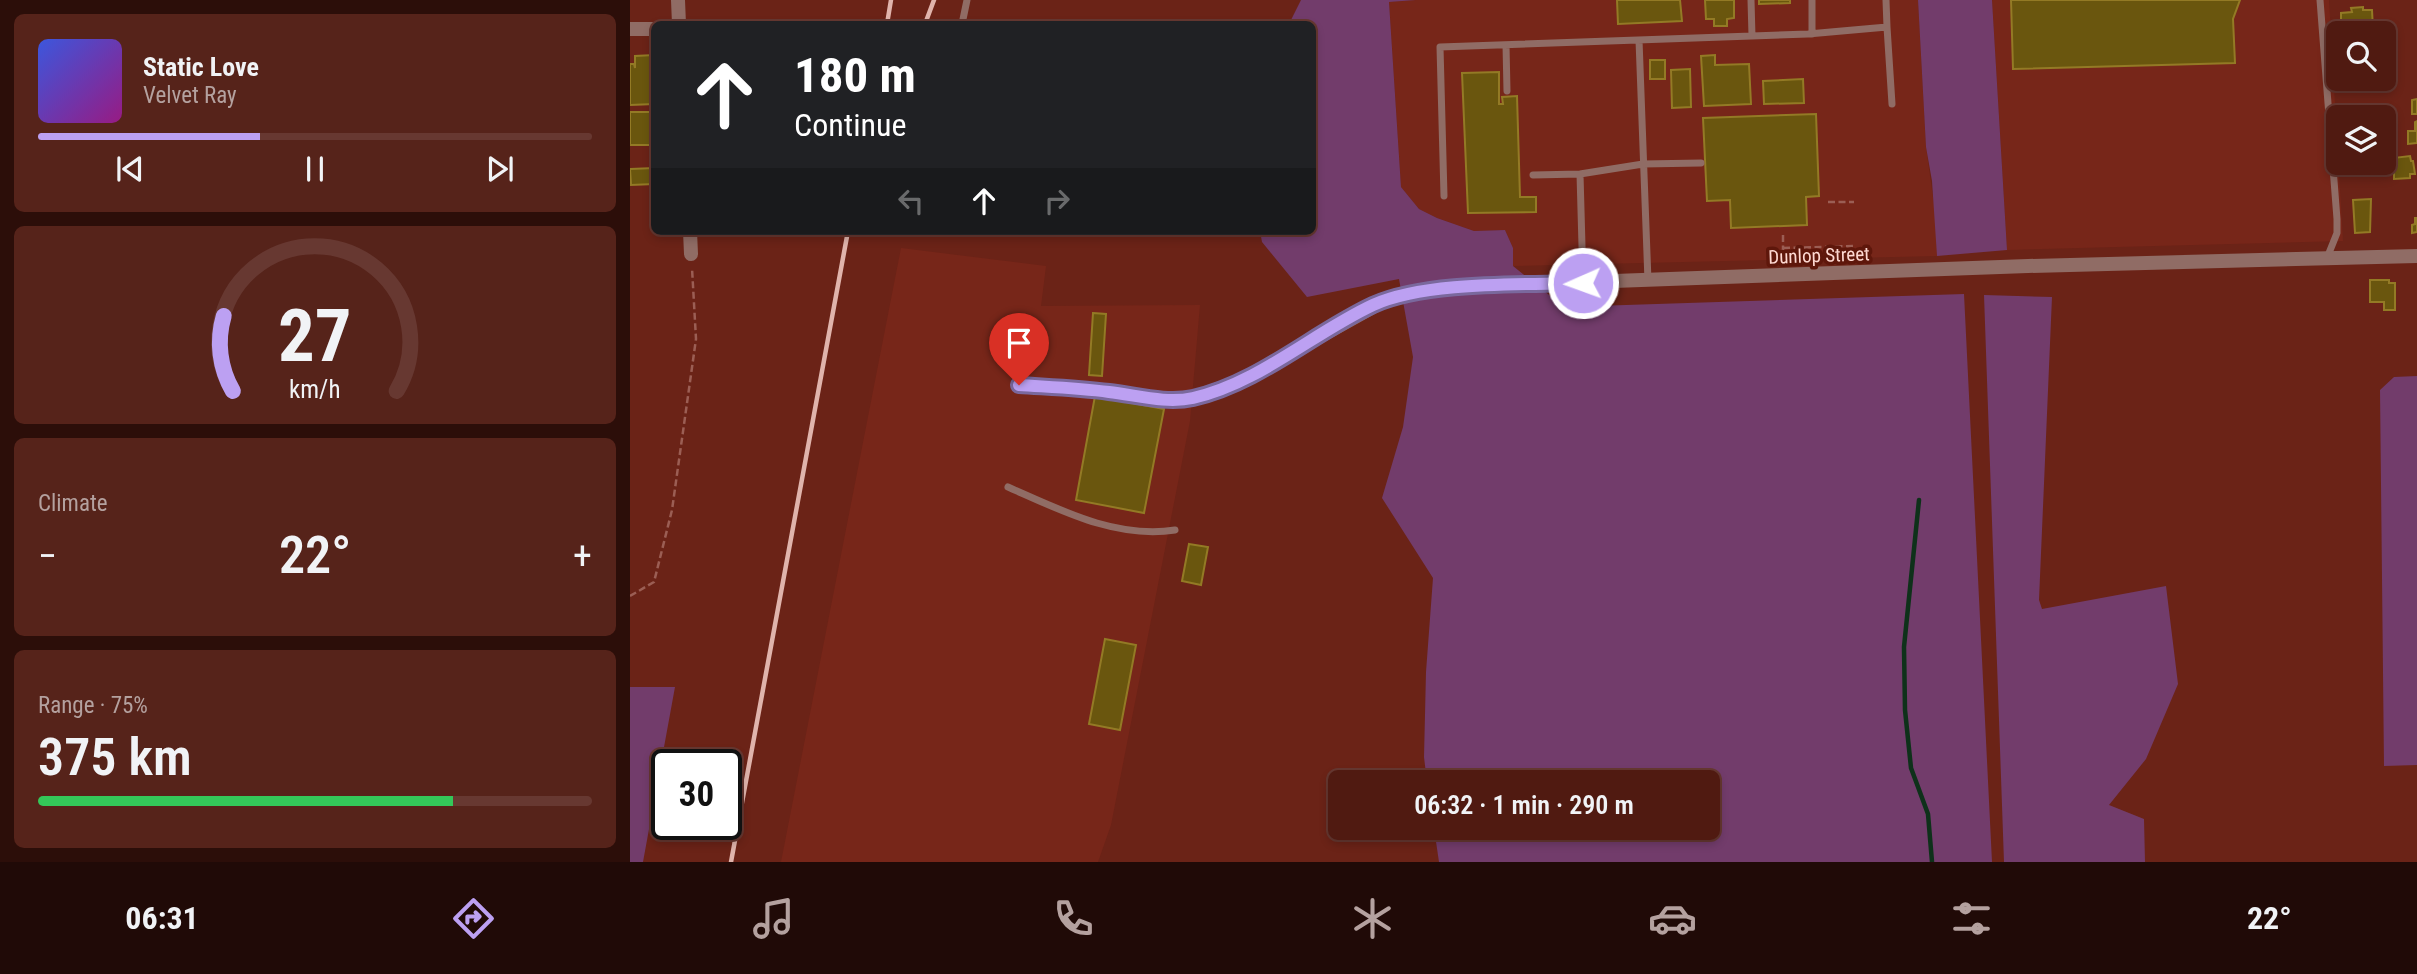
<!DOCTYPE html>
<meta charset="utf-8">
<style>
:root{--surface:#501a11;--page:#56231a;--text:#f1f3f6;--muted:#b4a19f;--line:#673831;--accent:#bca0f2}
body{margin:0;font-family:"Roboto Condensed",sans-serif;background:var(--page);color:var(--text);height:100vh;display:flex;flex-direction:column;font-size:26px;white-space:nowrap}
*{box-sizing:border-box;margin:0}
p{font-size:23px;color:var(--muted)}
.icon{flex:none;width:38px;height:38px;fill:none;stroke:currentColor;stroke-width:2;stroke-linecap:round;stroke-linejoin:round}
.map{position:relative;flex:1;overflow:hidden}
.drawer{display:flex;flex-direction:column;gap:14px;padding:14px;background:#2c0e09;width:630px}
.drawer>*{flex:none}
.top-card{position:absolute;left:21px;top:21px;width:665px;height:214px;border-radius:10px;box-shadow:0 4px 10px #0003,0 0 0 2px var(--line);background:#202124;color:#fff;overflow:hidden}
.controls{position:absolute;left:1696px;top:21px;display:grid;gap:14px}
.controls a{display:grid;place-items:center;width:70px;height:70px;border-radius:10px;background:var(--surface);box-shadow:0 4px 10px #0003,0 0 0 2px var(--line);font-size:35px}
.speed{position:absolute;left:21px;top:749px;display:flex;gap:14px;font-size:35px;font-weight:700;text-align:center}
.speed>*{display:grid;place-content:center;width:91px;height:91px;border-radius:50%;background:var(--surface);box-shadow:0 4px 10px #0003,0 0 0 2px var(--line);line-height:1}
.speed .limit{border:4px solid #111;border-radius:10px;background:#fff;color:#111}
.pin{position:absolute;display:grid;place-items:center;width:60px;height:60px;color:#fff;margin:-72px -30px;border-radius:50% 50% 50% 0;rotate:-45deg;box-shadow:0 0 7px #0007}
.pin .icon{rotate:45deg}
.me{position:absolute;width:77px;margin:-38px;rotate:268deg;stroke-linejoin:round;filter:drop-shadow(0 0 5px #0008)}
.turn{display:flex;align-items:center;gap:24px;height:147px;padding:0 28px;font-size:32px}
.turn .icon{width:91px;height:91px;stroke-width:2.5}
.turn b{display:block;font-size:49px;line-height:60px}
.lanes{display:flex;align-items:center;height:66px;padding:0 28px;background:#0003;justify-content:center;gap:35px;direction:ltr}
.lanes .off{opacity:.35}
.big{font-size:52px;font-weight:600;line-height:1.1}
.drawer .widget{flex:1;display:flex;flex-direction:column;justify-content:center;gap:10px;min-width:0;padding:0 24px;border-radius:10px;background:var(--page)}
.drawer .dial{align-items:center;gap:0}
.dial svg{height:182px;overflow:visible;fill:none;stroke:var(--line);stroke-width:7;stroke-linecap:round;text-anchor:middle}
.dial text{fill:var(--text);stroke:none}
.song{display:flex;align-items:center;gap:21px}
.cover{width:84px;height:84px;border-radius:10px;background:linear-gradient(135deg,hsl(230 70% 55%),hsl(310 70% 35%))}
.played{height:7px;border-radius:4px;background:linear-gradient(90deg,var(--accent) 40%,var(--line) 40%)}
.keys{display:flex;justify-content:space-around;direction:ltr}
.heat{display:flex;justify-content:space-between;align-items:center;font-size:38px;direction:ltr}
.charge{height:10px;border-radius:5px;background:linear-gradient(90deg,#34c759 75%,var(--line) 0)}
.trip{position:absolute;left:698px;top:770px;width:392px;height:70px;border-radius:10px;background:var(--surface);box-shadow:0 4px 10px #0003,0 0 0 2px var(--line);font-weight:600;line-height:70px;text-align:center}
.dock{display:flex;height:112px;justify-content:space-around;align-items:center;background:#200a07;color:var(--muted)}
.dock .icon{width:49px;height:49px}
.dock .active{color:var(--accent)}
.dock b{font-size:32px;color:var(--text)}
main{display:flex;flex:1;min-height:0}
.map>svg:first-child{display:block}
.built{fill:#772619}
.green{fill:#723c6b}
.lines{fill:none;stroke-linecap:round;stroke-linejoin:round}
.stream{stroke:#0e311a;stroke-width:4.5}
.building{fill:#6a560e;stroke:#937a25;stroke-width:2}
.path{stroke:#9b5e54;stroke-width:2.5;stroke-dasharray:7 3.5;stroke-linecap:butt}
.service{stroke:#906c65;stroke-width:7}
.minor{stroke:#906c65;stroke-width:14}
.rail{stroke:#e0b4ac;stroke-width:4.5}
.route-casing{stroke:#7a689d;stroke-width:18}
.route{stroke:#bca0f2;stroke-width:12}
.labels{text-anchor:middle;stroke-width:7;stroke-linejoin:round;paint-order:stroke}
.street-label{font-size:19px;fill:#ffdad3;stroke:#5e170b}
</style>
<main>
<section class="drawer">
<div class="widget">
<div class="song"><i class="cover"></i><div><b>Static Love</b><p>Velvet Ray</p></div></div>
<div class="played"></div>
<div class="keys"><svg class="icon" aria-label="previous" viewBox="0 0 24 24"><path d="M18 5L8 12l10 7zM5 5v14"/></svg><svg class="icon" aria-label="pause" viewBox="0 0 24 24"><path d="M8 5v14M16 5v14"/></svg><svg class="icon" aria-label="next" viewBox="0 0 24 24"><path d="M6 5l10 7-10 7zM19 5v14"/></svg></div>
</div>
<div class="widget dial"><svg viewBox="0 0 100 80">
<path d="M14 69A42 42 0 1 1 86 69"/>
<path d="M14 69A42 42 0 0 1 10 36" stroke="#bca0f2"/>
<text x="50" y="56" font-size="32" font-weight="700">27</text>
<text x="50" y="72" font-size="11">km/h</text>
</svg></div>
<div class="widget"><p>Climate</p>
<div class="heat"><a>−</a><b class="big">22°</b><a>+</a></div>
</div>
<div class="widget"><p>Range · 75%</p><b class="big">375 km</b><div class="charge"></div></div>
</section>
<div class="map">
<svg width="1787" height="862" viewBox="0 0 1787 862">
<rect width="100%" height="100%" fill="#6b2317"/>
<path class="built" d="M 786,0 L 1288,0 L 1296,147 L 1306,219 L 1307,256 L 883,266 L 883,248 L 875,230 L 844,231 L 807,218 L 789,209 L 771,187 L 759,2 Z
M 1362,0 L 1699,0 L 1713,241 L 1377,250 Z
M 271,248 L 416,266 L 411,306 L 570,305 L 560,421 L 481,825 L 468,862 L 151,862 Z"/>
<path class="green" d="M 671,0 L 786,0 L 759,2 L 771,187 L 789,209 L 807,218 L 844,231 L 875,230 L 883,248 L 883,266 L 934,307 L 1334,294 L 1362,862 L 809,862 L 804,828 L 1078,828 L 1078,782 L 797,782 L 794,757 L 796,672 L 803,578 L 752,498 L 773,427 L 783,357 L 769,279 L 677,297 L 632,242 L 630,231 L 682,231 L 682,24 L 659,24 Z
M 1288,0 L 1362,0 L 1377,250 L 1307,256 L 1302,181 L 1296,147 Z
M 1354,295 L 1422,297 L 1409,600 L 1412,609 L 1536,586 L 1548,684 L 1516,759 L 1479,805 L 1514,819 L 1515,862 L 1374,862 Z
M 1787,376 L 1787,765 L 1754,766 L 1750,390 L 1764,377 Z
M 0,687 L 45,687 L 13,862 L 0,862 Z"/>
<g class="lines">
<path class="stream" d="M 1289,500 L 1274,647 L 1275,710 L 1281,768 L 1298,814 L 1302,862"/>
</g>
<path class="building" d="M 987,0 L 1050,0 L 1052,21 L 988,24 Z
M 1075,0 L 1104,0 L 1104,18 L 1097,19 L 1097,26 L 1084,26 L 1084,19 L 1076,19 Z
M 1129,0 L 1160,0 L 1160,3 L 1129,4 Z
M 1381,0 L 1610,0 L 1603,19 L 1605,63 L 1383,69 Z
M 1733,7 L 1733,10 L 1742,10 L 1743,29 L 1711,30 L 1711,13 L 1722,12 L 1721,8 Z
M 24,55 L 24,104 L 0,105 L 0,64 L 4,64 L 5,68 L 5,56 Z
M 1085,55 L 1085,65 L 1119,64 L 1121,104 L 1074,106 L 1071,56 Z
M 1020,60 L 1035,60 L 1035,79 L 1020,79 Z
M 1060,69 L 1061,107 L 1042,108 L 1041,70 Z
M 869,72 L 869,104 L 873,104 L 872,97 L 887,96 L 890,197 L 906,197 L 906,212 L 838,213 L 832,73 Z
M 1173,79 L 1174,103 L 1134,104 L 1133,81 Z
M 1787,99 L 1787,114 L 1782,114 L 1782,100 Z
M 0,112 L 21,112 L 21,145 L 0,145 Z
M 1186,114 L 1189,196 L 1176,197 L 1177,225 L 1101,228 L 1100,200 L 1077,201 L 1073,118 Z
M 1787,121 L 1787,143 L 1778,144 L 1778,131 L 1785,131 L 1785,122 Z
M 1780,156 L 1781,161 L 1783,161 L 1785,174 L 1780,174 L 1780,178 L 1764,179 L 1764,168 L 1759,169 L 1759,163 L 1764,162 L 1763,158 Z
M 24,168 L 24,184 L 1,185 L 0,169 Z
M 1741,199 L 1740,232 L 1725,233 L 1723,200 Z
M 1785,218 L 1787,218 L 1787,232 L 1782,233 L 1782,225 L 1785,224 Z
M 1740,280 L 1759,280 L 1759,283 L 1765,283 L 1765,310 L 1754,310 L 1754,302 L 1740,302 Z
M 463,313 L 476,314 L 472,376 L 459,375 Z
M 465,396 L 534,409 L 514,513 L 446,500 Z
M 559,544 L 578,547 L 571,585 L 552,581 Z
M 475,639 L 506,645 L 490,730 L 459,724 Z"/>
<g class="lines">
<path class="path" d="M 1198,202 L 1224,202
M 1153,235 L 1153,262
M 1153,248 L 1225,246
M 0,596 L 24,582 L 42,510 L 66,339 L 62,268"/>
<path class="service" d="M 1121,0 L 1122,36
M 1182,0 L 1182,34
M 1256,0 L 1257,27
M 1690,0 L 1707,219 L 1707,233 L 1697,258
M 332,24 L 337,0
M 1009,40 L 1018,281
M 876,45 L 877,91
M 950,174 L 953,282
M 903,175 L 950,174 L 1013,164 L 1071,163
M 814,196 L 810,47 L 1178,34 L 1257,27 L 1262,104
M 389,385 L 551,399 L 563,398 L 614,379
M 378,487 C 430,510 486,539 545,530"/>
<path class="minor" d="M 48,0 L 49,24
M 0,29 L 24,29
M 60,231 L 61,254
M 614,379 L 754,301 L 801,290 L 871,285 L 1398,266 L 1787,256"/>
<path class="rail" d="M 257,24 L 261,0
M 295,24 L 304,0
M 101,862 L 218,231"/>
</g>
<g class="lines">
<defs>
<path id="route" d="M 389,385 C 419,387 449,388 479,392 C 506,395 536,404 563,398 C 629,383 683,333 743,305 C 796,281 893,285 953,283"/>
</defs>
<use href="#route" class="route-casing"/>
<use href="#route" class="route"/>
</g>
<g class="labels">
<g class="street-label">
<text transform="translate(1189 255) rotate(-2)" y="7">Dunlop Street</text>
</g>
</g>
</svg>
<div class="controls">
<a><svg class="icon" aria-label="search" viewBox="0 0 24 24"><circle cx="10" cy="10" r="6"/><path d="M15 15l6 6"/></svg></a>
<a><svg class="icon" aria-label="layers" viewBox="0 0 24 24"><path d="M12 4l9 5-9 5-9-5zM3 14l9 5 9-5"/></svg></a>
</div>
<div class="speed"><div class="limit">30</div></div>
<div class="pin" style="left:389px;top:385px;background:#d93025"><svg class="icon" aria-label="arrive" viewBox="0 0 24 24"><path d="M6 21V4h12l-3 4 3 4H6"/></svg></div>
<svg class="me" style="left:953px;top:283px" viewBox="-20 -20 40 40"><circle r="17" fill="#bca0f2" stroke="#fff" stroke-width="3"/><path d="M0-11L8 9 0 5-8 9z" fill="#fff"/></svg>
<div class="trip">06:32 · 1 min · 290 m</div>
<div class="top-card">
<div class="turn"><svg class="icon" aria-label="ahead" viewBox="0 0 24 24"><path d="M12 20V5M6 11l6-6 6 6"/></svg><div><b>180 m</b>Continue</div></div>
<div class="lanes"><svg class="icon off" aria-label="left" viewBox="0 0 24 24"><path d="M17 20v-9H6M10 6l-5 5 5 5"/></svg><svg class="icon" aria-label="ahead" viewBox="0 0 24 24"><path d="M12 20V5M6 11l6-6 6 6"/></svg><svg class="icon off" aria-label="right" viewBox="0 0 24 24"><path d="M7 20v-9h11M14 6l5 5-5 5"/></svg></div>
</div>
</div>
</main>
<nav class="dock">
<b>06:31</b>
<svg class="icon active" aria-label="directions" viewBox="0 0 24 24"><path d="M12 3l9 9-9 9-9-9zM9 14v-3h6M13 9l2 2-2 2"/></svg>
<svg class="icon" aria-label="music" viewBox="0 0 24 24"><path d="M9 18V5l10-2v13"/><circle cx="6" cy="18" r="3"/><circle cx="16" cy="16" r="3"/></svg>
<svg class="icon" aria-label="phone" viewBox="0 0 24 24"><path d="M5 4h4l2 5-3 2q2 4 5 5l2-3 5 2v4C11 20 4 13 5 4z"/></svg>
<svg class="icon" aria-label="climate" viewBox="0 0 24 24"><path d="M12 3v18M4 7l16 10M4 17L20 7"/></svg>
<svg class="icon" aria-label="car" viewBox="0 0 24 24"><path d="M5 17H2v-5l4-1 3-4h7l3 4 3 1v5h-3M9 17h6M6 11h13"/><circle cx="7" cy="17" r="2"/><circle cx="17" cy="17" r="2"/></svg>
<svg class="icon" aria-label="filters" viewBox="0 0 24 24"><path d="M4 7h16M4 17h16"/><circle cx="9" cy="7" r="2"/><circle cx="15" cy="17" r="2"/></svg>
<b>22°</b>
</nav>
